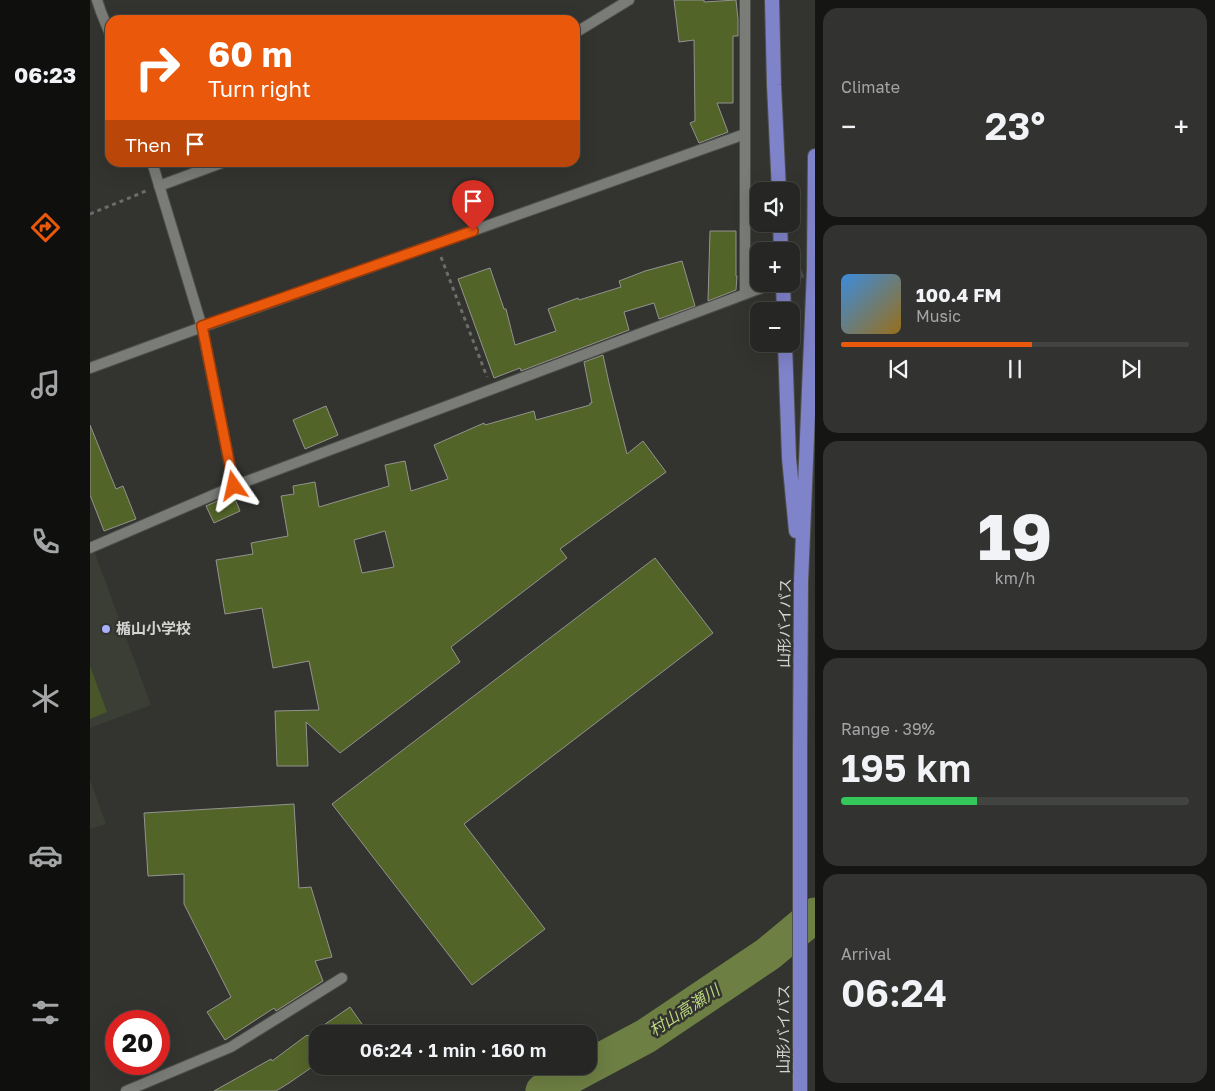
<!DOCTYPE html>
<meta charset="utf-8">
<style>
:root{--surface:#262724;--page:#323331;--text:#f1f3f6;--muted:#a4a5a6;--line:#424441;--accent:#ea580c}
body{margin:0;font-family:"Golos Text","Noto Sans JP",sans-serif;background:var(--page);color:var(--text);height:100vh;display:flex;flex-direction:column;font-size:19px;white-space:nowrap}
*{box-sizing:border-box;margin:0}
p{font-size:16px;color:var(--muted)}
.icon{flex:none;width:28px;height:28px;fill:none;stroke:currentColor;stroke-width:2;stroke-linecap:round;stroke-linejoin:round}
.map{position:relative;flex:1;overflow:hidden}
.panel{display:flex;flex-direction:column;gap:8px;padding:8px;background:#151514;width:400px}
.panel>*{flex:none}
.banner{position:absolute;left:15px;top:15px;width:475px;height:152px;border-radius:15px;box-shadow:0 5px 20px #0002,0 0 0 1px var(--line);background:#ea580c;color:#fff;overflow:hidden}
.buttons{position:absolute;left:660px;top:182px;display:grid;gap:10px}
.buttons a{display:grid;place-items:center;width:50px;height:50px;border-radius:10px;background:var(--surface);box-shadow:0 5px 20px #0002,0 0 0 1px var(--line);font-size:25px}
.speed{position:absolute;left:15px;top:1010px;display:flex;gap:10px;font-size:25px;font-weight:700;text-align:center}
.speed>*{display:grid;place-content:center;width:65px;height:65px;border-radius:50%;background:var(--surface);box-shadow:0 5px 20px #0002,0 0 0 1px var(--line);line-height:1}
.speed .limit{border:8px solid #d22;background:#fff;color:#111}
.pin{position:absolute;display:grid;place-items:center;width:42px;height:42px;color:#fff;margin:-51px -21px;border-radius:50% 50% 50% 0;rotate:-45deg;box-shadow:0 0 5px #0007}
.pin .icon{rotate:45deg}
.me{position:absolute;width:55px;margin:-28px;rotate:349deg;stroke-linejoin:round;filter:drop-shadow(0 0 4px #0008)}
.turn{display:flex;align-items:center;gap:18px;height:105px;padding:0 20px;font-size:22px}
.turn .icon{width:65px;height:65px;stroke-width:2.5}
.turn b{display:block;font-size:35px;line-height:42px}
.then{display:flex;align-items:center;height:48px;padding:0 20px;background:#0003;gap:10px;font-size:19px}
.big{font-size:38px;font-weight:600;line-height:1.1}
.panel .card{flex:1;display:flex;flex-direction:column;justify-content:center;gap:8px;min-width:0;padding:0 18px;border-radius:15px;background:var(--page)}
.panel .dial{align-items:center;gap:0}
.dial b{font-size:65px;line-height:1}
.song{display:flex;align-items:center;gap:15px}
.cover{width:60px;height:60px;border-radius:8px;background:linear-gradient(135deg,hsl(210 70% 55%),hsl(40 70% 35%))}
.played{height:5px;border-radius:2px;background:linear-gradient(90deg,var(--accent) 55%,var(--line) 55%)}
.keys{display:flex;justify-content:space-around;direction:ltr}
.heat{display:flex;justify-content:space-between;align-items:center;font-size:28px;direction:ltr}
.charge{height:8px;border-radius:4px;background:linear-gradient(90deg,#34c759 39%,var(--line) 0)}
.trip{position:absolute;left:219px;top:1025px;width:288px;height:50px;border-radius:15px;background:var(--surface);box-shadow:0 5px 20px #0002,0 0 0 1px var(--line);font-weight:600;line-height:50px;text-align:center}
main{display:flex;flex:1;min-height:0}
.menu{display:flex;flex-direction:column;width:90px;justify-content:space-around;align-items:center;background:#0f100e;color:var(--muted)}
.menu .icon{width:35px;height:35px}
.menu .on{color:var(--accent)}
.menu b{font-size:22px;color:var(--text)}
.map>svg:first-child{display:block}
.built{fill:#3a3e34}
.green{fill:#49562a}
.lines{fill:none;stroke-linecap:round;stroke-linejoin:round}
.river{stroke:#6d7f43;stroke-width:35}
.building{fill:#536429;stroke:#92938f;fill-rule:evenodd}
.minor-tunnel{stroke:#4b4c48;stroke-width:12;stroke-dasharray:12 6;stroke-linecap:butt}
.service-casing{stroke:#4f504c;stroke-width:12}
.trunk-casing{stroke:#4f504c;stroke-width:16}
.path{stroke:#6c6d6a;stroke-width:3;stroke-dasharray:4 4;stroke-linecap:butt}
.service{stroke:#7a7c78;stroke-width:10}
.trunk{stroke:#7f83c9;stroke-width:14}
.route-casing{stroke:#983908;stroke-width:12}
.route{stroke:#ea580c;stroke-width:9}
.poi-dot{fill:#a9b0fc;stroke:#333430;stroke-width:2}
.labels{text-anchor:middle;stroke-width:5;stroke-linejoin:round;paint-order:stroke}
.street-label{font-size:15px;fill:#d3d4d2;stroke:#333430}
.poi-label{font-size:15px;font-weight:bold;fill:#d3d4d2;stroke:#333430;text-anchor:start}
.water-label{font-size:16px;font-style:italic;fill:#bbd67f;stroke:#333430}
</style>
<main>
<nav class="menu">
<b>06:23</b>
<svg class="icon on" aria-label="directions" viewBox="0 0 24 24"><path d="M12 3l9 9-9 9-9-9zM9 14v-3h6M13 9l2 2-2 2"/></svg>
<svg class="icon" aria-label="music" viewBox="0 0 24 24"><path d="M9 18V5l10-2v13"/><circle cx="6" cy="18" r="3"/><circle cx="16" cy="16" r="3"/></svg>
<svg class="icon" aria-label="phone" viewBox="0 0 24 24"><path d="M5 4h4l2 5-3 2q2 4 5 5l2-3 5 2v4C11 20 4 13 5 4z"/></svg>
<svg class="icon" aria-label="climate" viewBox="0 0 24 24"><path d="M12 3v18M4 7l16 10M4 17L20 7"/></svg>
<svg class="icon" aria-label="car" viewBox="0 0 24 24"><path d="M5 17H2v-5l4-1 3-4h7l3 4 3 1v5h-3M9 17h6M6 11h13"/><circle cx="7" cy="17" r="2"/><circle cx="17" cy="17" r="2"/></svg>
<svg class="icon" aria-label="filters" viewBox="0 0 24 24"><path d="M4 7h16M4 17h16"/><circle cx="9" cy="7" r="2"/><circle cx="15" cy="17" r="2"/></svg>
</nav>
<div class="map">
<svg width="725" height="1091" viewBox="0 0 725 1091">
<rect width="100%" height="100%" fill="#333430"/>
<path class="built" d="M 4,551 L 61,705 L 0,728 L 0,552 Z
M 0,780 L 16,824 L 0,829 Z"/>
<path class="green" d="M 0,666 L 17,712 L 0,719 Z"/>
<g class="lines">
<path class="river" d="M 453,1091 L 556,1036 L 678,954 L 725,915"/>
</g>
<path class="building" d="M 584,0 L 614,0 L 614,2 L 646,0 L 648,19 L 648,36 L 643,36 L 643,103 L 627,103 L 638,132 L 609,143 L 600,123 L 605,121 L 604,40 L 589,42 Z
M 620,231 L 646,231 L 646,276 L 647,276 L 646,290 L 618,301 Z
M 592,261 L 605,306 L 569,319 L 564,303 L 534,312 L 539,330 L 431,371 L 430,368 L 404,378 L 368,279 L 400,268 L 414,309 L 416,309 L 425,345 L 466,331 L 458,309 L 488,298 L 489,300 L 531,287 L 529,281 L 555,271 Z
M 513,355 L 519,383 L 537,454 L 553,441 L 576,472 L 470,549 L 477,558 L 361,647 L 370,662 L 250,753 L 216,722 L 218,766 L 187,766 L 185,711 L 229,710 L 219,661 L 183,668 L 172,608 L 135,614 L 126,560 L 163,554 L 161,543 L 198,536 L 191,496 L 204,494 L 203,486 L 225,482 L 229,507 L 299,486 L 295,465 L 315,461 L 321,491 L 358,479 L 344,445 L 394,423 L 395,425 L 444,411 L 446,420 L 500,405 L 500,403 L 502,403 L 494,362 ZM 295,531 L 304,567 L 272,573 L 264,540 Z
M 236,406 L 248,435 L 215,449 L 203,420 Z
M 0,425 L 26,489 L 33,486 L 46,519 L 14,531 L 0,495 Z
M 143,494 L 150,511 L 124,523 L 116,506 Z
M 565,558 L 623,633 L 374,824 L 455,929 L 382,985 L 242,804 Z
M 204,804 L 209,888 L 221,887 L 242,957 L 225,961 L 233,981 L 186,1011 L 184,1008 L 135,1040 L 117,1012 L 141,997 L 94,904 L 94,874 L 58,876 L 54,813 Z
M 260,1007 L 279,1034 L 228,1034 L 228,1063 L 199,1083 L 186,1091 L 124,1091 L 181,1059 L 182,1061 L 217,1035 L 218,1036 Z"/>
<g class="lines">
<path class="minor-tunnel" d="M 701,276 L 725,266"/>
<defs>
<path id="service" d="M 7,0 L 11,12 L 20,34
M 485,33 L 539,0
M 62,162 L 112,327 L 144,486
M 69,186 L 134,162
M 655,294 L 655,0
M 0,368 L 112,327 L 655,134
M 0,548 L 144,486 L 674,287
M 36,1091 L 141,1047 L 252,978"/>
<path id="trunk" d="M 682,0 L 684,85 L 689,191
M 690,224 L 691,251
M 693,284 L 694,311
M 695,344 L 699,458 L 706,531
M 710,1091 L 710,750 L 711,582 L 724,269 L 725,156"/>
</defs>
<use href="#service" class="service-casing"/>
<use href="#trunk" class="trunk-casing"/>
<path class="path" d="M 0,214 L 56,191
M 351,257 L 397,377"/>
<use href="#service" class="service"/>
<use href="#trunk" class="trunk"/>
</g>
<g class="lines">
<defs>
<path id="route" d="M 144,486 L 112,326 L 383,231"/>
</defs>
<use href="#route" class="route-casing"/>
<use href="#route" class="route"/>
</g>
<circle class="poi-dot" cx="16" cy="629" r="5"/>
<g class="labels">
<g class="street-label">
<text transform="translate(695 623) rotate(-89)" y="5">山形バイパス</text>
<text transform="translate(694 1029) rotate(-90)" y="5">山形バイパス</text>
</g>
<g class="poi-label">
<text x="26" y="634">楯山小学校</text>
</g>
<g class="water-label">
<text transform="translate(594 1010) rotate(-33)" y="6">村山高瀬川</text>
</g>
</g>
</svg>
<div class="buttons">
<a><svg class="icon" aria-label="sound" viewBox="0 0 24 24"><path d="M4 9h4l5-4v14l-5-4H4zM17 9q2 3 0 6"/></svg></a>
<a>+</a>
<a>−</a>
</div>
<div class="speed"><div class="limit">20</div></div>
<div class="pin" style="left:383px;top:231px;background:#d93025"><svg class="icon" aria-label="arrive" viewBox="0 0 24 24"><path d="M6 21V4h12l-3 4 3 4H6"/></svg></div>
<svg class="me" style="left:144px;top:486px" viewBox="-20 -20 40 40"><path d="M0-17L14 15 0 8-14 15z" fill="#ea580c" stroke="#fff" stroke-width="4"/></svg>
<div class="trip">06:24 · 1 min · 160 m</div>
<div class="banner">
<div class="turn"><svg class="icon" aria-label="right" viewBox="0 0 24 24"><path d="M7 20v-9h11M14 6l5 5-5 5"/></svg><div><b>60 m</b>Turn right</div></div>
<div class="then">Then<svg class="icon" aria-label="arrive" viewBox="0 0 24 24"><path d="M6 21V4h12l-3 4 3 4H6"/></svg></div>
</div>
</div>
<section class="panel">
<div class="card"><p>Climate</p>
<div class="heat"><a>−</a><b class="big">23°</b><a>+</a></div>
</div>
<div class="card">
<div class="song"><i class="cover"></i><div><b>100.4 FM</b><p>Music</p></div></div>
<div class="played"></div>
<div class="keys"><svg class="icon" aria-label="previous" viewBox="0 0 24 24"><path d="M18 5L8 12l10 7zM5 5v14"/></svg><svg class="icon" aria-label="pause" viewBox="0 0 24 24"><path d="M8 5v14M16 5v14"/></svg><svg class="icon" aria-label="next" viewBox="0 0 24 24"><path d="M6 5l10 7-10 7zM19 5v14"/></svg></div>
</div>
<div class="card dial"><b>19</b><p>km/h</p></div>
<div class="card"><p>Range · 39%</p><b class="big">195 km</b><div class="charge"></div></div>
<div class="card"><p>Arrival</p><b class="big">06:24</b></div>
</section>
</main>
